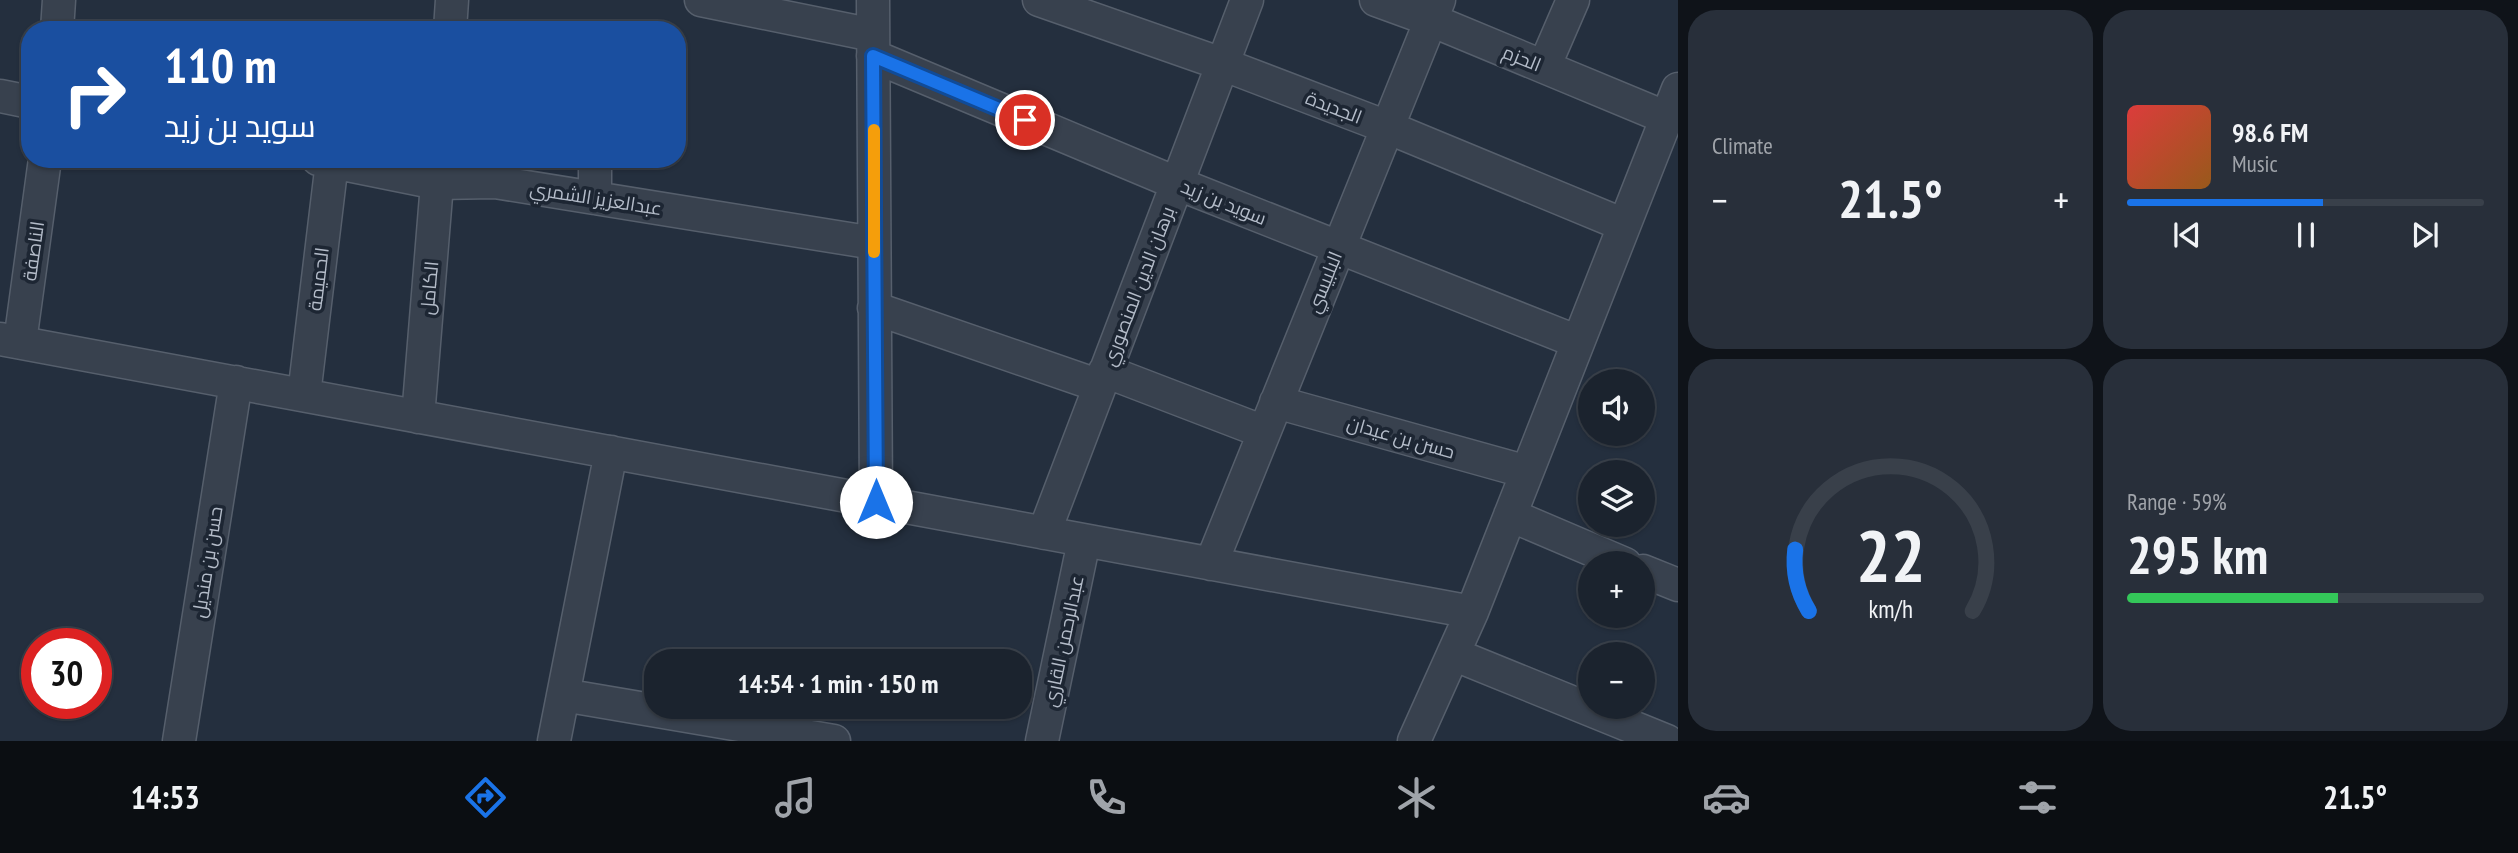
<!DOCTYPE html>
<meta charset="utf-8">
<style>
:root{--surface:#1b232e;--page:#282f3a;--text:#f1f3f6;--muted:#a0a4aa;--line:#39404a;--accent:#1a73e8}
body{margin:0;font-family:"PT Sans Narrow",Cairo,sans-serif;background:var(--page);color:var(--text);height:100vh;display:flex;flex-direction:column;font-size:26px;white-space:nowrap}
*{box-sizing:border-box;margin:0}
p{font-size:23px;color:var(--muted)}
.icon{flex:none;width:38px;height:38px;fill:none;stroke:currentColor;stroke-width:2;stroke-linecap:round;stroke-linejoin:round}
.map{position:relative;flex:1;overflow:hidden}
.panel{display:flex;flex-direction:column;gap:10px;padding:10px;background:#0f1319;width:840px}
.panel>*{flex:none}
.hud{position:absolute;left:21px;top:21px;width:665px;height:147px;border-radius:28px;box-shadow:0 2px 5px #0004,0 0 0 2px var(--line);background:#1a4fa0;color:#fff;overflow:hidden}
.controls{position:absolute;left:1578px;top:369px;display:grid;gap:14px}
.controls a{display:grid;place-items:center;width:77px;height:77px;border-radius:50%;background:var(--surface);box-shadow:0 2px 5px #0004,0 0 0 2px var(--line);font-size:35px}
.speed{position:absolute;left:21px;top:628px;display:flex;gap:14px;font-size:35px;font-weight:700;text-align:center}
.speed>*{display:grid;place-content:center;width:91px;height:91px;border-radius:50%;background:var(--surface);box-shadow:0 2px 5px #0004,0 0 0 2px var(--line);line-height:1}
.speed .limit{border:10px solid #d22;background:#fff;color:#111}
.pin{position:absolute;display:grid;place-items:center;width:60px;height:60px;color:#fff;margin:-30px;border:4px solid #fff;border-radius:50%;box-shadow:0 2px 7px #0007}
.me{position:absolute;width:77px;margin:-38px;rotate:0deg;stroke-linejoin:round;filter:drop-shadow(0 0 5px #0008)}
.turn{display:flex;align-items:center;gap:24px;height:147px;padding:0 28px;font-size:32px}
.turn .icon{width:91px;height:91px;stroke-width:2.5}
.turn b{display:block;font-size:49px;line-height:60px}
.big{font-size:52px;font-weight:800;line-height:1.1}
.panel .card{flex:1;display:flex;flex-direction:column;justify-content:center;gap:10px;min-width:0;padding:0 24px;border-radius:28px;background:var(--page)}
.panel .dial{align-items:center;gap:0}
.dial svg{height:182px;overflow:visible;fill:none;stroke:var(--line);stroke-width:7;stroke-linecap:round;text-anchor:middle}
.dial text{fill:var(--text);stroke:none}
.song{display:flex;align-items:center;gap:21px}
.cover{width:84px;height:84px;border-radius:10px;background:linear-gradient(135deg,hsl(0 70% 55%),hsl(30 70% 35%))}
.played{height:7px;border-radius:4px;background:linear-gradient(90deg,var(--accent) 55%,var(--line) 55%)}
.keys{display:flex;justify-content:space-around;direction:ltr}
.heat{display:flex;justify-content:space-between;align-items:center;font-size:38px;direction:ltr}
.charge{height:10px;border-radius:5px;background:linear-gradient(90deg,#34c759 59%,var(--line) 0)}
.panel .tiles{flex:1;display:grid;gap:10px;grid-template-columns:repeat(2,1fr)}
.trip{position:absolute;left:644px;top:649px;width:388px;height:70px;border-radius:28px;background:var(--surface);box-shadow:0 2px 5px #0004,0 0 0 2px var(--line);font-weight:800;line-height:70px;text-align:center}
.tab-bar{display:flex;height:112px;justify-content:space-around;align-items:center;background:#0b0e12;color:var(--muted)}
.tab-bar .icon{width:49px;height:49px}
.tab-bar .active{color:var(--accent)}
.tab-bar b{font-size:32px;color:var(--text)}
main{display:flex;flex:1;min-height:0}
.map>svg:first-child{display:block}
.lines{fill:none;stroke-linecap:round;stroke-linejoin:round}
.street-casing{stroke:#565f6c;stroke-width:35}
.street{stroke:#38414e;stroke-width:32}
.route-casing{stroke:#114b97;stroke-width:18}
.route{stroke:#1a73e8;stroke-width:12}
.slow{stroke:#f59e0b;stroke-width:12}
.labels{text-anchor:middle;stroke-width:7;stroke-linejoin:round;paint-order:stroke}
.street-label{font-size:19px;fill:#b4bcc9;stroke:#1d2633}
</style>
<main>
<div class="map">
<svg width="1678" height="741" viewBox="0 0 1678 741">
<rect width="100%" height="100%" fill="#242f3e"/>
<g class="lines">
<defs>
<path id="street" d="M 701,0 L 873,35
M 873,0 L 876,502
M 1039,0 L 1222,64 L 1387,127 L 1624,225
M 1376,0 L 1431,20 L 1667,118
M 57,30 L 59,0
M 450,30 L 452,0
M 873,56 L 1176,183 L 1578,342
M 1544,67 L 1573,0
M 0,96 L 30,102
M 318,159 L 437,183 L 495,182 L 874,243
M 595,159 L 595,198
M 874,308 L 1100,386
M 0,339 L 1472,612
M 20,342 L 45,159
M 1105,371 L 1264,432
M 304,395 L 332,162
M 1276,402 L 1527,472
M 418,417 L 439,159
M 1510,515 L 1625,564
M 1044,533 L 1247,0
M 1211,564 L 1439,0
M 1643,571 L 1678,585
M 1453,654 L 1667,741
M 563,695 L 834,741
M 179,741 L 236,382
M 554,741 L 611,452
M 1042,741 L 1084,541
M 1414,741 L 1472,612 L 1678,89"/>
</defs>
<use href="#street" class="street-casing"/>
<use href="#street" class="street"/>
</g>
<g class="lines">
<defs>
<path id="route" d="M 876,502 L 873,56 L 1025,120"/>
</defs>
<use href="#route" class="route-casing"/>
<use href="#route" class="route"/>
<path class="slow" d="M 874,130 L 874,252"/>
</g>
<g class="labels">
<g class="street-label">
<text transform="translate(1522 58) rotate(22)" y="7">الحزم</text>
<text transform="translate(1334 107) rotate(21)" y="7">الجديدة</text>
<text transform="translate(596 198) rotate(9)" y="7">عبدالعزيز الشمري</text>
<text transform="translate(1224 202) rotate(22)" y="7">سويد بن زيد</text>
<text transform="translate(33 251) rotate(-82)" y="7">الناصفة</text>
<text transform="translate(318 279) rotate(-83)" y="7">الحميمة</text>
<text transform="translate(1324 282) rotate(-68)" y="7">البلبيسي</text>
<text transform="translate(1138 286) rotate(-69)" y="7">برهان الدين المنصوري</text>
<text transform="translate(429 288) rotate(-85)" y="7">الكامل</text>
<text transform="translate(1401 437) rotate(16)" y="7">حسن بن عيدان</text>
<text transform="translate(207 562) rotate(-81)" y="7">حسن بن منديل</text>
<text transform="translate(1063 641) rotate(-78)" y="7">عبدالرحمن القاري</text>
</g>
</g>
</svg>
<div class="controls">
<a><svg class="icon" aria-label="sound" viewBox="0 0 24 24"><path d="M4 9h4l5-4v14l-5-4H4zM17 9q2 3 0 6"/></svg></a>
<a><svg class="icon" aria-label="layers" viewBox="0 0 24 24"><path d="M12 4l9 5-9 5-9-5zM3 14l9 5 9-5"/></svg></a>
<a>+</a>
<a>−</a>
</div>
<div class="speed"><div class="limit">30</div></div>
<div class="pin" style="left:1025px;top:120px;background:#d93025"><svg class="icon" aria-label="arrive" viewBox="0 0 24 24"><path d="M6 21V4h12l-3 4 3 4H6"/></svg></div>
<svg class="me" style="left:876px;top:502px" viewBox="-20 -20 40 40"><circle r="19" fill="#fff"/><path d="M0-13L10 11 0 6-10 11z" fill="#1a73e8"/></svg>
<div class="trip">14:54 · 1 min · 150 m</div>
<div class="hud">
<div class="turn"><svg class="icon" aria-label="right" viewBox="0 0 24 24"><path d="M7 20v-9h11M14 6l5 5-5 5"/></svg><div><b>110 m</b>سويد بن زيد</div></div>
</div>
</div>
<section class="panel">
<div class="tiles">
<div class="card"><p>Climate</p>
<div class="heat"><a>−</a><b class="big">21.5°</b><a>+</a></div>
</div>
<div class="card">
<div class="song"><i class="cover"></i><div><b>98.6 FM</b><p>Music</p></div></div>
<div class="played"></div>
<div class="keys"><svg class="icon" aria-label="previous" viewBox="0 0 24 24"><path d="M18 5L8 12l10 7zM5 5v14"/></svg><svg class="icon" aria-label="pause" viewBox="0 0 24 24"><path d="M8 5v14M16 5v14"/></svg><svg class="icon" aria-label="next" viewBox="0 0 24 24"><path d="M6 5l10 7-10 7zM19 5v14"/></svg></div>
</div>
<div class="card dial"><svg viewBox="0 0 100 80">
<path d="M14 69A42 42 0 1 1 86 69"/>
<path d="M14 69A42 42 0 0 1 8 42" stroke="#1a73e8"/>
<text x="50" y="56" font-size="32" font-weight="700">22</text>
<text x="50" y="72" font-size="11">km/h</text>
</svg></div>
<div class="card"><p>Range · 59%</p><b class="big">295 km</b><div class="charge"></div></div>
</div>
</section>
</main>
<nav class="tab-bar">
<b>14:53</b>
<svg class="icon active" aria-label="directions" viewBox="0 0 24 24"><path d="M12 3l9 9-9 9-9-9zM9 14v-3h6M13 9l2 2-2 2"/></svg>
<svg class="icon" aria-label="music" viewBox="0 0 24 24"><path d="M9 18V5l10-2v13"/><circle cx="6" cy="18" r="3"/><circle cx="16" cy="16" r="3"/></svg>
<svg class="icon" aria-label="phone" viewBox="0 0 24 24"><path d="M5 4h4l2 5-3 2q2 4 5 5l2-3 5 2v4C11 20 4 13 5 4z"/></svg>
<svg class="icon" aria-label="climate" viewBox="0 0 24 24"><path d="M12 3v18M4 7l16 10M4 17L20 7"/></svg>
<svg class="icon" aria-label="car" viewBox="0 0 24 24"><path d="M5 17H2v-5l4-1 3-4h7l3 4 3 1v5h-3M9 17h6M6 11h13"/><circle cx="7" cy="17" r="2"/><circle cx="17" cy="17" r="2"/></svg>
<svg class="icon" aria-label="filters" viewBox="0 0 24 24"><path d="M4 7h16M4 17h16"/><circle cx="9" cy="7" r="2"/><circle cx="15" cy="17" r="2"/></svg>
<b>21.5°</b>
</nav>
